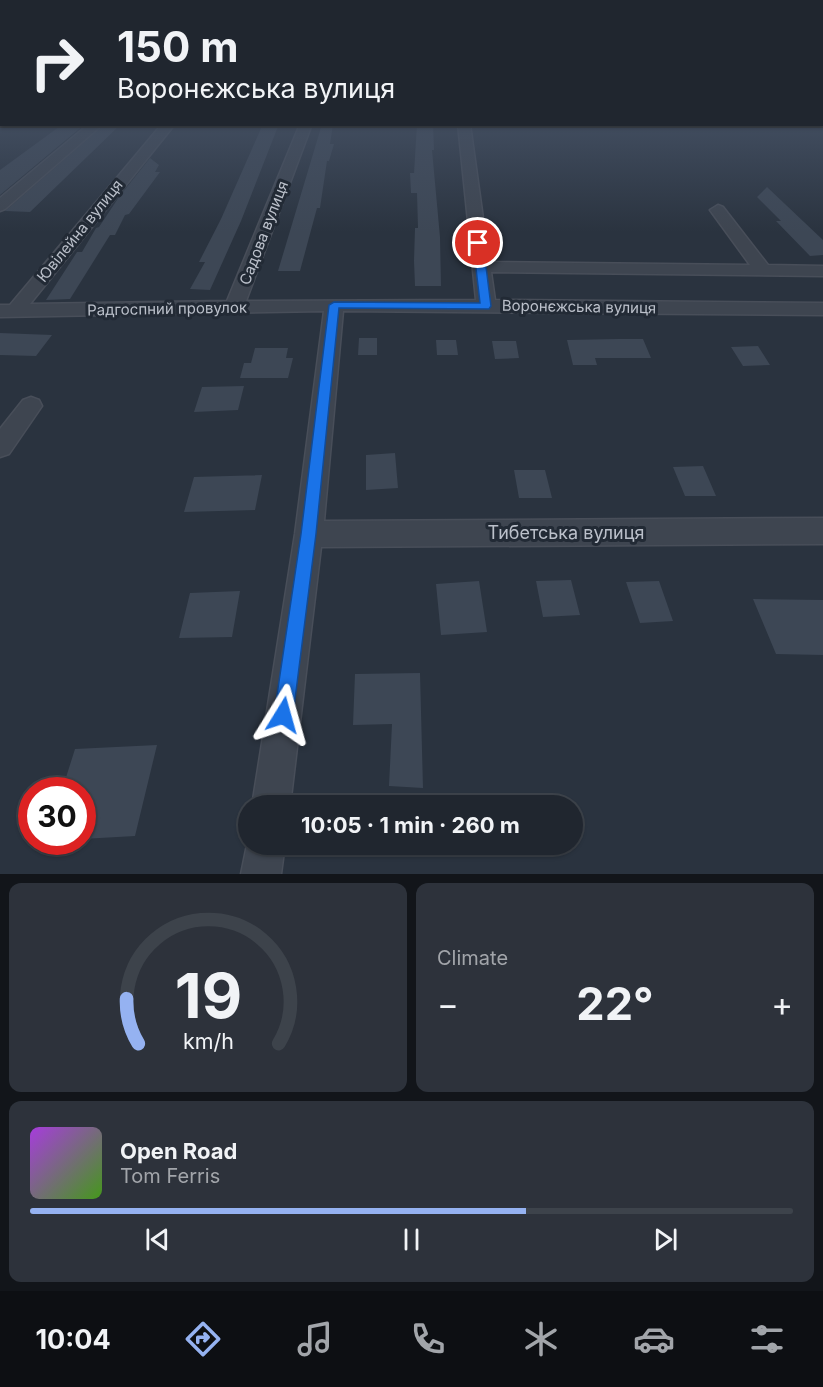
<!DOCTYPE html>
<meta charset="utf-8">
<style>
:root{--surface:#20262f;--page:#2d323b;--text:#f1f3f6;--muted:#a2a5aa;--line:#3d434b;--accent:#95b2f1}
body{margin:0;font-family:Inter,sans-serif;background:var(--page);color:var(--text);height:100vh;display:flex;flex-direction:column;font-size:22px;white-space:nowrap}
*{box-sizing:border-box;margin:0}
p{font-size:20px;color:var(--muted)}
.icon{flex:none;width:33px;height:33px;fill:none;stroke:currentColor;stroke-width:2;stroke-linecap:round;stroke-linejoin:round}
.map{position:relative;height:874px;overflow:hidden}
.side{display:flex;flex-direction:column;gap:9px;padding:9px;background:#12151a;flex:1}
.side>*{flex:none}
.top-card{position:absolute;left:0px;top:0px;width:824px;height:126px;box-shadow:0 2px 4px #0004,0 0 0 2px var(--line);background:#20262f;color:var(--text);overflow:hidden}
.speed{position:absolute;left:18px;top:777px;display:flex;gap:12px;font-size:30px;font-weight:700;text-align:center}
.speed>*{display:grid;place-content:center;width:78px;height:78px;border-radius:50%;background:var(--surface);box-shadow:0 2px 4px #0004,0 0 0 2px var(--line);line-height:1}
.speed .limit{border:9px solid #d22;background:#fff;color:#111}
.pin{position:absolute;display:grid;place-items:center;width:51px;height:51px;color:#fff;margin:-26px;border:3px solid #fff;border-radius:50%;box-shadow:0 2px 6px #0007}
.me{position:absolute;width:66px;margin:-33px;rotate:8deg;stroke-linejoin:round;filter:drop-shadow(0 0 4px #0008)}
.turn{display:flex;align-items:center;gap:21px;height:126px;padding:0 18px;font-size:27px}
.turn .icon{width:78px;height:78px;stroke-width:2.5}
.turn b{display:block;font-size:42px;line-height:51px}
.big{font-size:45px;font-weight:700;line-height:1.1}
.side .card{flex:1;display:flex;flex-direction:column;justify-content:center;gap:9px;min-width:0;padding:0 21px;border-radius:12px;background:var(--page)}
.side .dial{align-items:center;gap:0}
.dial svg{height:156px;overflow:visible;fill:none;stroke:var(--line);stroke-width:7;stroke-linecap:round;text-anchor:middle}
.dial text{fill:var(--text);stroke:none}
.song{display:flex;align-items:center;gap:18px}
.cover{width:72px;height:72px;border-radius:9px;background:linear-gradient(135deg,hsl(280 70% 55%),hsl(100 70% 35%))}
.played{height:6px;border-radius:3px;background:linear-gradient(90deg,var(--accent) 65%,var(--line) 65%)}
.keys{display:flex;justify-content:space-around;direction:ltr}
.heat{display:flex;justify-content:space-between;align-items:center;font-size:33px;direction:ltr}
.side .tiles{flex:1;display:grid;gap:9px;grid-template-columns:1fr 1fr}
.card:last-child{grid-column:span 2}
.trip{position:absolute;left:238px;top:795px;width:345px;height:60px;border-radius:30px;background:var(--surface);box-shadow:0 2px 4px #0004,0 0 0 2px var(--line);font-weight:700;line-height:60px;text-align:center}
.dock{display:flex;height:96px;justify-content:space-around;align-items:center;background:#0d0f13;color:var(--muted)}
.dock .icon{width:42px;height:42px}
.dock .selected{color:var(--accent)}
.dock b{font-size:27px;color:var(--text)}
.map>svg:first-child{display:block}
.building{fill:#3d4755}
.lines{fill:none;stroke-linecap:round;stroke-linejoin:round}
.minor-casing{stroke:#484e59;stroke-width:3}
.minor{fill:#3e4550;fill-rule:evenodd}
.route{fill:#1a73e8;stroke:#114b97;stroke-width:1.5}
.labels{text-anchor:middle;stroke-width:6;stroke-linejoin:round;paint-order:stroke}
.far-street-label{font-size:15px;fill:#bbc0ca;stroke:#222a35}
.street-label{font-size:18px;fill:#bbc0ca;stroke:#222a35}
</style>
<div class="map">
<svg width="823" height="874" viewBox="0 0 823 874">
<rect width="100%" height="100%" fill="#2a333f"/>
<path class="building" d="M 63,124 L 85,124 L 0,195 L 0,170 Z
M 105,124 L 121,124 L 30,212 L 5,211 Z
M 263,124 L 279,124 L 241,221 L 210,290 L 190,289 L 205,262 L 199,262 L 221,219 Z
M 322,124 L 333,125 L 330,144 L 334,144 L 329,161 L 327,161 L 320,208 L 317,208 L 300,271 L 278,271 Z
M 417,124 L 433,124 L 434,150 L 432,150 L 440,237 L 441,286 L 415,286 L 414,261 L 415,228 L 418,228 L 417,193 L 411,193 L 410,173 L 414,173 Z
M 150,158 L 159,165 L 155,172 L 160,172 L 129,214 L 125,215 L 115,235 L 110,235 L 70,299 L 46,300 L 77,252 L 82,252 L 96,228 L 99,227 L 119,197 Z
M 767,187 L 823,240 L 823,255 L 810,256 L 776,221 L 781,221 L 757,197 Z
M 0,333 L 52,335 L 36,356 L 0,355 Z
M 359,338 L 377,338 L 377,355 L 358,355 Z
M 618,339 L 643,339 L 651,358 L 595,358 L 597,365 L 573,365 L 567,340 Z
M 436,340 L 456,340 L 458,355 L 437,355 Z
M 492,341 L 516,341 L 519,358 L 495,359 Z
M 758,346 L 770,365 L 743,366 L 731,347 Z
M 255,348 L 288,348 L 286,358 L 293,358 L 288,378 L 240,378 L 244,363 L 251,363 Z
M 244,386 L 238,410 L 194,412 L 202,387 Z
M 395,453 L 398,488 L 366,490 L 366,455 Z
M 703,466 L 716,496 L 685,496 L 673,467 Z
M 514,470 L 545,470 L 552,498 L 519,498 Z
M 262,475 L 255,510 L 184,512 L 194,477 Z
M 571,580 L 580,615 L 543,617 L 536,581 Z
M 479,581 L 487,632 L 441,635 L 436,584 Z
M 659,581 L 673,621 L 640,623 L 626,582 Z
M 240,591 L 232,637 L 179,638 L 190,593 Z
M 753,599 L 823,600 L 823,655 L 776,654 Z
M 420,673 L 423,788 L 389,786 L 392,724 L 353,725 L 355,674 Z
M 157,745 L 135,836 L 82,839 L 82,790 L 62,790 L 75,749 Z"/>
<g class="lines">
<defs>
<path id="minor" d="M 89,124 L 103,124 L 5,209 L 0,211 L 0,198 Z
M 162,124 L 175,124 L 30,304 L 227,301 L 300,124 L 312,124 L 246,301 L 476,300 L 458,124 L 470,124 L 489,262 L 750,265 L 710,210 L 718,205 L 723,207 L 768,265 L 823,266 L 823,276 L 491,272 L 495,300 L 823,303 L 823,315 L 343,311 L 324,521 L 823,518 L 823,544 L 321,547 L 290,806 L 252,806 L 295,534 L 324,311 L 0,317 L 0,305 L 10,305 Z
M 31,397 L 39,400 L 42,406 L 9,454 L 0,457 L 0,429 L 23,400 Z
M 249,835 L 249,844 L 285,844 L 281,874 L 241,874 Z"/>
</defs>
<use href="#minor" class="minor-casing"/>
<use href="#minor" class="minor"/>
</g>
<linearGradient id="sky" x2="0" y2="1"><stop stop-color="#171c23"/><stop offset="0.47" stop-color="#445063"/><stop offset="1" stop-color="#445063" stop-opacity="0"/></linearGradient>
<rect width="823" height="232" fill="url(#sky)"/>
<path class="route" d="M 478,240 L 483,243 L 491,306 L 489,309 L 339,308 L 316,534 L 293,715 L 290,722 L 283,725 L 276,722 L 274,715 L 301,534 L 329,305 L 334,302 L 480,303 L 473,243 Z"/>
<g class="labels">
<g class="far-street-label">
<text transform="translate(80 231) rotate(-51)" y="5">Ювілейна вулиця</text>
<text transform="translate(264 233) rotate(-69)" y="5">Садова вулиця</text>
<text transform="translate(579 307) rotate(1)" y="5">Воронєжська вулиця</text>
<text transform="translate(167 309) rotate(-1)" y="5">Радгоспний провулок</text>
</g>
<g class="street-label">
<text x="566" y="539">Тибетська вулиця</text>
</g>
</g>
</svg>
<div class="speed"><div class="limit">30</div></div>
<div class="pin" style="left:478px;top:243px;background:#d93025"><svg class="icon" aria-label="arrive" viewBox="0 0 24 24"><path d="M6 21V4h12l-3 4 3 4H6"/></svg></div>
<svg class="me" style="left:283px;top:715px" viewBox="-20 -20 40 40"><path d="M0-17L14 15 0 8-14 15z" fill="#1a73e8" stroke="#fff" stroke-width="4"/></svg>
<div class="trip">10:05 · 1 min · 260 m</div>
<div class="top-card">
<div class="turn"><svg class="icon" aria-label="right" viewBox="0 0 24 24"><path d="M7 20v-9h11M14 6l5 5-5 5"/></svg><div><b>150 m</b>Воронєжська вулиця</div></div>
</div>
</div>
<section class="side">
<div class="tiles">
<div class="card dial"><svg viewBox="0 0 100 80">
<path d="M14 69A42 42 0 1 1 86 69"/>
<path d="M14 69A42 42 0 0 1 8 46" stroke="#95b2f1"/>
<text x="50" y="56" font-size="32" font-weight="700">19</text>
<text x="50" y="72" font-size="11">km/h</text>
</svg></div>
<div class="card"><p>Climate</p>
<div class="heat"><a>−</a><b class="big">22°</b><a>+</a></div>
</div>
<div class="card">
<div class="song"><i class="cover"></i><div><b>Open Road</b><p>Tom Ferris</p></div></div>
<div class="played"></div>
<div class="keys"><svg class="icon" aria-label="previous" viewBox="0 0 24 24"><path d="M18 5L8 12l10 7zM5 5v14"/></svg><svg class="icon" aria-label="pause" viewBox="0 0 24 24"><path d="M8 5v14M16 5v14"/></svg><svg class="icon" aria-label="next" viewBox="0 0 24 24"><path d="M6 5l10 7-10 7zM19 5v14"/></svg></div>
</div>
</div>
</section>
<nav class="dock">
<b>10:04</b>
<svg class="icon selected" aria-label="directions" viewBox="0 0 24 24"><path d="M12 3l9 9-9 9-9-9zM9 14v-3h6M13 9l2 2-2 2"/></svg>
<svg class="icon" aria-label="music" viewBox="0 0 24 24"><path d="M9 18V5l10-2v13"/><circle cx="6" cy="18" r="3"/><circle cx="16" cy="16" r="3"/></svg>
<svg class="icon" aria-label="phone" viewBox="0 0 24 24"><path d="M5 4h4l2 5-3 2q2 4 5 5l2-3 5 2v4C11 20 4 13 5 4z"/></svg>
<svg class="icon" aria-label="climate" viewBox="0 0 24 24"><path d="M12 3v18M4 7l16 10M4 17L20 7"/></svg>
<svg class="icon" aria-label="car" viewBox="0 0 24 24"><path d="M5 17H2v-5l4-1 3-4h7l3 4 3 1v5h-3M9 17h6M6 11h13"/><circle cx="7" cy="17" r="2"/><circle cx="17" cy="17" r="2"/></svg>
<svg class="icon" aria-label="filters" viewBox="0 0 24 24"><path d="M4 7h16M4 17h16"/><circle cx="9" cy="7" r="2"/><circle cx="15" cy="17" r="2"/></svg>
</nav>
